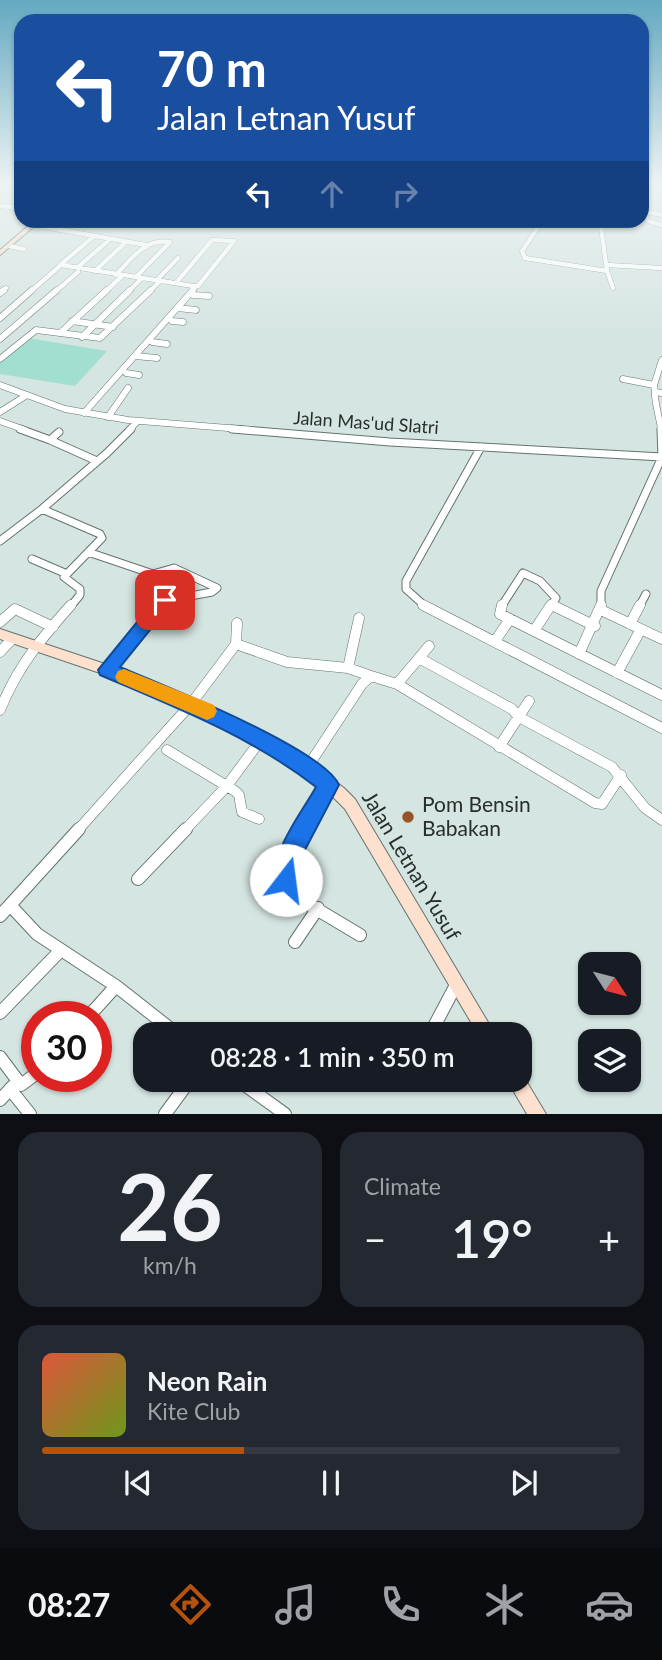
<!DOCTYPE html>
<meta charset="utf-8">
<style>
:root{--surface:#171b24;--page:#242831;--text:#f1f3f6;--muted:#9ea1a6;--line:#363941;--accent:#b45309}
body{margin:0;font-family:Lato,sans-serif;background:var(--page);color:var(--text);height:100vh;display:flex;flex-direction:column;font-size:26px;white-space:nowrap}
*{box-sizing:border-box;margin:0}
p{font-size:23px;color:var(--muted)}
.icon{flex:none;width:38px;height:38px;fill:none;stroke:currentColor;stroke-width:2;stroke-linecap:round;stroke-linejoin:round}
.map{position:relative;height:1114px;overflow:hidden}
.sheet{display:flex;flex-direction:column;gap:18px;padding:18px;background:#0d0f14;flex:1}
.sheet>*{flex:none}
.banner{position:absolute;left:14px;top:14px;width:635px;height:214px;border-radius:21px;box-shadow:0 2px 5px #0004;background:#1a4fa0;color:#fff;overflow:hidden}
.needle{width:46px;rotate:126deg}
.controls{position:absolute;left:578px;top:952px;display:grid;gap:14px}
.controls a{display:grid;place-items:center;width:63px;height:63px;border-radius:14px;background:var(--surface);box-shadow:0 2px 5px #0004;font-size:35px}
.speed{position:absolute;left:21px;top:1001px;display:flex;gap:14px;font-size:35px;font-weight:700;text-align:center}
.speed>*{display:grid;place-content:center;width:91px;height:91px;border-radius:50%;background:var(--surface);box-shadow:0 2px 5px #0004;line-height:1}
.speed .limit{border:10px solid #d22;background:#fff;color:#111}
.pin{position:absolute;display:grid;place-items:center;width:60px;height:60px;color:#fff;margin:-30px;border-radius:14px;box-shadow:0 4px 10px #0006}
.me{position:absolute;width:77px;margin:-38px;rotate:15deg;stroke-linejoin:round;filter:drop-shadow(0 0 5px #0008)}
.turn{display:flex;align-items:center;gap:24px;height:147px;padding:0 28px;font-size:32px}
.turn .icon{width:91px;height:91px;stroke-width:2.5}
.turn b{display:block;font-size:49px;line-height:60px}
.lanes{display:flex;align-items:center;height:66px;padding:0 28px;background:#0003;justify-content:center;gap:35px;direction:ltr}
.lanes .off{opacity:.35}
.big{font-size:52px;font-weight:600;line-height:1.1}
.sheet .widget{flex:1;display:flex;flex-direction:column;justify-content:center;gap:10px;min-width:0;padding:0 24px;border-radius:21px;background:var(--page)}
.sheet .dial{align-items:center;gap:0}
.dial b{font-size:91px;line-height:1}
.song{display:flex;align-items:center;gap:21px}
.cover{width:84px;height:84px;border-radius:10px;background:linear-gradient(135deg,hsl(10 70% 55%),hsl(80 70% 35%))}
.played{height:7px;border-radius:4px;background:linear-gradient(90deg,var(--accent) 35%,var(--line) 35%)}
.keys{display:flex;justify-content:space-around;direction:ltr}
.heat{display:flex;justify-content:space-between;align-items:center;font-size:38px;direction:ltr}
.sheet .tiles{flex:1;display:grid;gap:18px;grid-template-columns:1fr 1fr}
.widget:last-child{grid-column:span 2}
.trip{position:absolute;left:133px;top:1022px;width:399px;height:70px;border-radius:21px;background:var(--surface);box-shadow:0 2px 5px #0004;font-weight:600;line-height:70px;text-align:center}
.tab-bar{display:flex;height:112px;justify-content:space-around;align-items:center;background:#090b0e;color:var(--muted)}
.tab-bar .icon{width:49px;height:49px}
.tab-bar .current{color:var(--accent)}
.tab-bar b{font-size:32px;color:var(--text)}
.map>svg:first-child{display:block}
.green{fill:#a3dfd0}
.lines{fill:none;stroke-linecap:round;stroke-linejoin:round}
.street-far4-casing{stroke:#64736f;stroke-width:5}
.street-far3-casing{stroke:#64736f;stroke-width:7}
.street-far2-casing{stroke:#64736f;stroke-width:9}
.street-far1-casing{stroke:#64736f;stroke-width:11}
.street-casing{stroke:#64736f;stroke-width:14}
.secondary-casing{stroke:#64736f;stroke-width:2}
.street-far4{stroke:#fff;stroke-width:4.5}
.street-far3{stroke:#fff;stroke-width:6}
.street-far2{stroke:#fff;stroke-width:7}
.street-far1{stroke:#fff;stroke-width:10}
.street{stroke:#fff;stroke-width:12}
.secondary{fill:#fde0ce;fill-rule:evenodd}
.route{fill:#1a73e8;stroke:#114b97;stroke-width:2}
.slow{fill:#f59e0b}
.poi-dot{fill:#985426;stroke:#d5e5e1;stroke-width:2.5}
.labels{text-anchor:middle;stroke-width:7;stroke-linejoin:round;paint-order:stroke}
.street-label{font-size:18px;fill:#272e2c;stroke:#d5e5e1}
.near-poi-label{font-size:21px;fill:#272e2c;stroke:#d5e5e1;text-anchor:start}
.near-street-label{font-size:21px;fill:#272e2c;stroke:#d5e5e1}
</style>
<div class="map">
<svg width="662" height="1114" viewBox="0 0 662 1114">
<rect width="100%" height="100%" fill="#d5e5e1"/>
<path class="green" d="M 28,338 L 107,351 L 75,386 L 0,374 L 0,363 Z"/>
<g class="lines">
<defs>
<path id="street-far4" d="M 0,206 L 21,208
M 642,211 L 662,215
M 645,212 L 648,221 L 662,225
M 109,220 L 132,223
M 204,220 L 220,220
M 543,220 L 522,251 L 525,258 L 607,271
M 600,220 L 607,271 L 613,288
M 33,225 L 146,245
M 9,246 L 24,249
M 60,265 L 93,237
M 607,265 L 662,268
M 78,267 L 109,240
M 95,271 L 125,243
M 116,275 C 131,259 145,238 170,242 L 136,277
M 157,280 L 178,258
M 2,292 L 6,288
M 30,292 L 61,265 L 193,286 L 198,286 L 234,241 L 212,240 L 176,283
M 55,292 L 78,272
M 105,292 L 122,276
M 128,292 L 142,278
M 149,292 L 160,281
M 191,292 L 196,286"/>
<path id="street-far3" d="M 0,293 L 4,290
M 193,295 L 209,296
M 178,308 L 196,310
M 0,318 L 32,290
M 72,321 L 113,327
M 172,321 L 183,322
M 60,333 L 107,290
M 82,337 L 130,290
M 0,339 L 57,290
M 152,342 L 167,344
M 135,356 L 157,358
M 0,359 L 36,330 L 100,338 L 151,290
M 126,373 L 139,375
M 623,379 L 654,385
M 0,385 L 65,409 L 128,420 L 253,430
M 655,392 L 654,385 L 662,360
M 0,412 L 27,395
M 84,413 L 193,290
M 108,417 L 128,388
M 0,421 L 25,430
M 129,430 L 138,421
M 661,430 C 660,419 654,401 655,392 L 662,393"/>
<path id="street-far2" d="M 20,429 L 50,440
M 232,429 L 390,442 L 662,457 L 661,429
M 59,432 L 50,440 L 97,461
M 0,541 L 42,509
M 88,552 L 153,574 L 174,568 L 217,588 L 212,592 L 163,601 L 158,607
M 32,559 L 67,574
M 552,605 L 555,607
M 70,607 L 80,595 L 80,589 L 64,577 L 102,538 L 100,534 L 42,509 L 107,453 L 131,429
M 426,607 L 406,589 L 406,581 L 481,447
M 501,607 L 523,573 L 540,581 L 556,598 L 550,607
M 601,607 L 601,591 L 662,457
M 639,607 L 646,594"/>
<path id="street-far1" d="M 423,605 L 662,728
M 502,605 L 500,614 L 662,695
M 552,605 L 595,626
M 601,610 L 662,639
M 0,622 L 15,609 L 53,627
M 237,623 L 236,644 L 287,662 L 348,668 L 371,676
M 630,624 L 640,605
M 534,631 L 551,605
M 495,641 L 510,619
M 0,652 L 12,639
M 579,654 L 601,605
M 419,658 L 429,646
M 348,668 L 359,618
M 107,670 L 160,605
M 617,673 L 641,629
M 397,684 L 419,658 L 512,709 L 519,717 L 612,767 L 645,808 L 662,820
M 0,710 C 18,666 40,640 71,605
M 499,747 L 529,701
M 167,750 L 235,791 L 239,795 L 242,812 L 259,819
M 307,768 L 362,684 L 371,676 L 397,684 L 595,803 L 602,804 L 621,775
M 77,831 L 191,704 L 236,644
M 184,831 L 226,787 L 260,741
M 302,831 L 329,785"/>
<path id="street" d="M 79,829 L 10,905 L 37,934 L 116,986 L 177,1034
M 303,829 L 288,861 L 286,882 L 308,904 L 360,935
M 138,879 L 186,829
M 0,916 L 10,905
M 295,942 L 318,908
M 0,1013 L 60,951
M 88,1017 L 116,986
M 430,1034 L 456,985
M 0,1057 L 21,1085 L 37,1073
M 238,1080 L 285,1114
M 10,1089 L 30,1114
M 0,1100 L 13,1086
M 165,1114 L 190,1080"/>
<path id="secondary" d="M 35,220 L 42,220 L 0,255 L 0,250 Z
M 0,629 L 111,666 L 195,700 L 312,764 L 344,788 L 355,799 L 495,1034 L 478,1034 L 345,809 L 334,798 L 302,772 L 187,708 L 103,674 L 0,639 Z
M 520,1073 L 522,1074 L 546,1114 L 527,1114 L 507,1080 L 520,1080 Z"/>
</defs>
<use href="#street-far4" class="street-far4-casing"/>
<use href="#street-far3" class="street-far3-casing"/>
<use href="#street-far2" class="street-far2-casing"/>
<use href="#street-far1" class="street-far1-casing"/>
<use href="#street" class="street-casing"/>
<use href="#secondary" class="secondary-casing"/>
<use href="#street-far4" class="street-far4"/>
<use href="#street-far3" class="street-far3"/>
<use href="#street-far2" class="street-far2"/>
<use href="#street-far1" class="street-far1"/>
<use href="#street" class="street"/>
<use href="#secondary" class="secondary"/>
</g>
<linearGradient id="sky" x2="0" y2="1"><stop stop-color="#63a9c1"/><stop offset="0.54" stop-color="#ecf3f2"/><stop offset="1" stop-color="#ecf3f2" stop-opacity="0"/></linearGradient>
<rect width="662" height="338" fill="url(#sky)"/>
<path class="route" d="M 165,593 L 171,595 L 173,600 L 171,604 L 120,667 C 161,684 324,749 339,785 L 297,865 L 297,880 L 294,888 L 286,891 L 278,888 C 265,858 301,814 316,787 C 252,737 175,707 100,675 L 98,670 L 159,595 Z"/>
<path class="slow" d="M 124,669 L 214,705 L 217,711 L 214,717 L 207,720 L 200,717 L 118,682 L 115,677 L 118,671 Z"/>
<circle class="poi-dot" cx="408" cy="817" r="7"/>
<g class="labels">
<g class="street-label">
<text transform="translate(366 423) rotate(4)" y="6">Jalan Mas'ud Slatri</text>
</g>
<g class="near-poi-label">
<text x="422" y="812">Pom Bensin<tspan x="422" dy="24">Babakan</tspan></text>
</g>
<g class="near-street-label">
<text transform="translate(411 866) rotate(59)" y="7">Jalan Letnan Yusuf</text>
</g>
</g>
</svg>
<div class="controls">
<a><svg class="needle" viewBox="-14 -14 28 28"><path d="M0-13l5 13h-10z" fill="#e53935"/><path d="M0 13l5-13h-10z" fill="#9ea1a6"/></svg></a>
<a><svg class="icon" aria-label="layers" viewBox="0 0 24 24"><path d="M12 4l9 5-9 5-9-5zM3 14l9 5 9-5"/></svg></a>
</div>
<div class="speed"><div class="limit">30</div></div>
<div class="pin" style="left:165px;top:600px;background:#d93025"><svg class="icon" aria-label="arrive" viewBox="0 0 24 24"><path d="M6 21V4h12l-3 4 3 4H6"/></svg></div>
<svg class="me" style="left:286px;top:880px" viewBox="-20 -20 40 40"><circle r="19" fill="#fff"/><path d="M0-13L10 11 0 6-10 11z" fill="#1a73e8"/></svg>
<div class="trip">08:28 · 1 min · 350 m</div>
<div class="banner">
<div class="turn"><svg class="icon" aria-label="left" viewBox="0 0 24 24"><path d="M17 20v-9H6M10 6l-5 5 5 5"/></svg><div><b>70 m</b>Jalan Letnan Yusuf</div></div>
<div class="lanes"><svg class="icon" aria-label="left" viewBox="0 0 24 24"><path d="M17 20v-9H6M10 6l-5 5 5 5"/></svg><svg class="icon off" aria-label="ahead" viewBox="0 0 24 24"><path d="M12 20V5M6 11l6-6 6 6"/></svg><svg class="icon off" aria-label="right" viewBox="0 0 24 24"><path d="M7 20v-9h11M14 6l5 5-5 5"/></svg></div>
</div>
</div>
<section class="sheet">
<div class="tiles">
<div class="widget dial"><b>26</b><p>km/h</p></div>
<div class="widget"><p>Climate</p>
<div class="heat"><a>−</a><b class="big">19°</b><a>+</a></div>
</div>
<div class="widget">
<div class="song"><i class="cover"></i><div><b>Neon Rain</b><p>Kite Club</p></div></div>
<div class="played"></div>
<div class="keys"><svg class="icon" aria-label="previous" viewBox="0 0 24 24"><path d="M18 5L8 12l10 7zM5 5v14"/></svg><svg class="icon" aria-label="pause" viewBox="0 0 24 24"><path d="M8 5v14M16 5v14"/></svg><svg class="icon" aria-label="next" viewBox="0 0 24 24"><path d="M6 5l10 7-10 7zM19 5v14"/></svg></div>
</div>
</div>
</section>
<nav class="tab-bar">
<b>08:27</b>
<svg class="icon current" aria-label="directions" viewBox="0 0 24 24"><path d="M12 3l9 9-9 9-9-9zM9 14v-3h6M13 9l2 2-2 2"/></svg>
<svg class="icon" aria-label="music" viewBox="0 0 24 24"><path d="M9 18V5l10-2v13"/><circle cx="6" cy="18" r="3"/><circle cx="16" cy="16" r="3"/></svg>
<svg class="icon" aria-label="phone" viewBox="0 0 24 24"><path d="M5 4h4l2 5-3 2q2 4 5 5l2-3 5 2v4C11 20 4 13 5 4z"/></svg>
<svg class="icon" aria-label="climate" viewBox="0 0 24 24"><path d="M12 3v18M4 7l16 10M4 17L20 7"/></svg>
<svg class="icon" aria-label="car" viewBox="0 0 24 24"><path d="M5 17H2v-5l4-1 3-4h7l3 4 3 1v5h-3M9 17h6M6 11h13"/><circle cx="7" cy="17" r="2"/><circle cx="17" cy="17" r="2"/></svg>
</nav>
